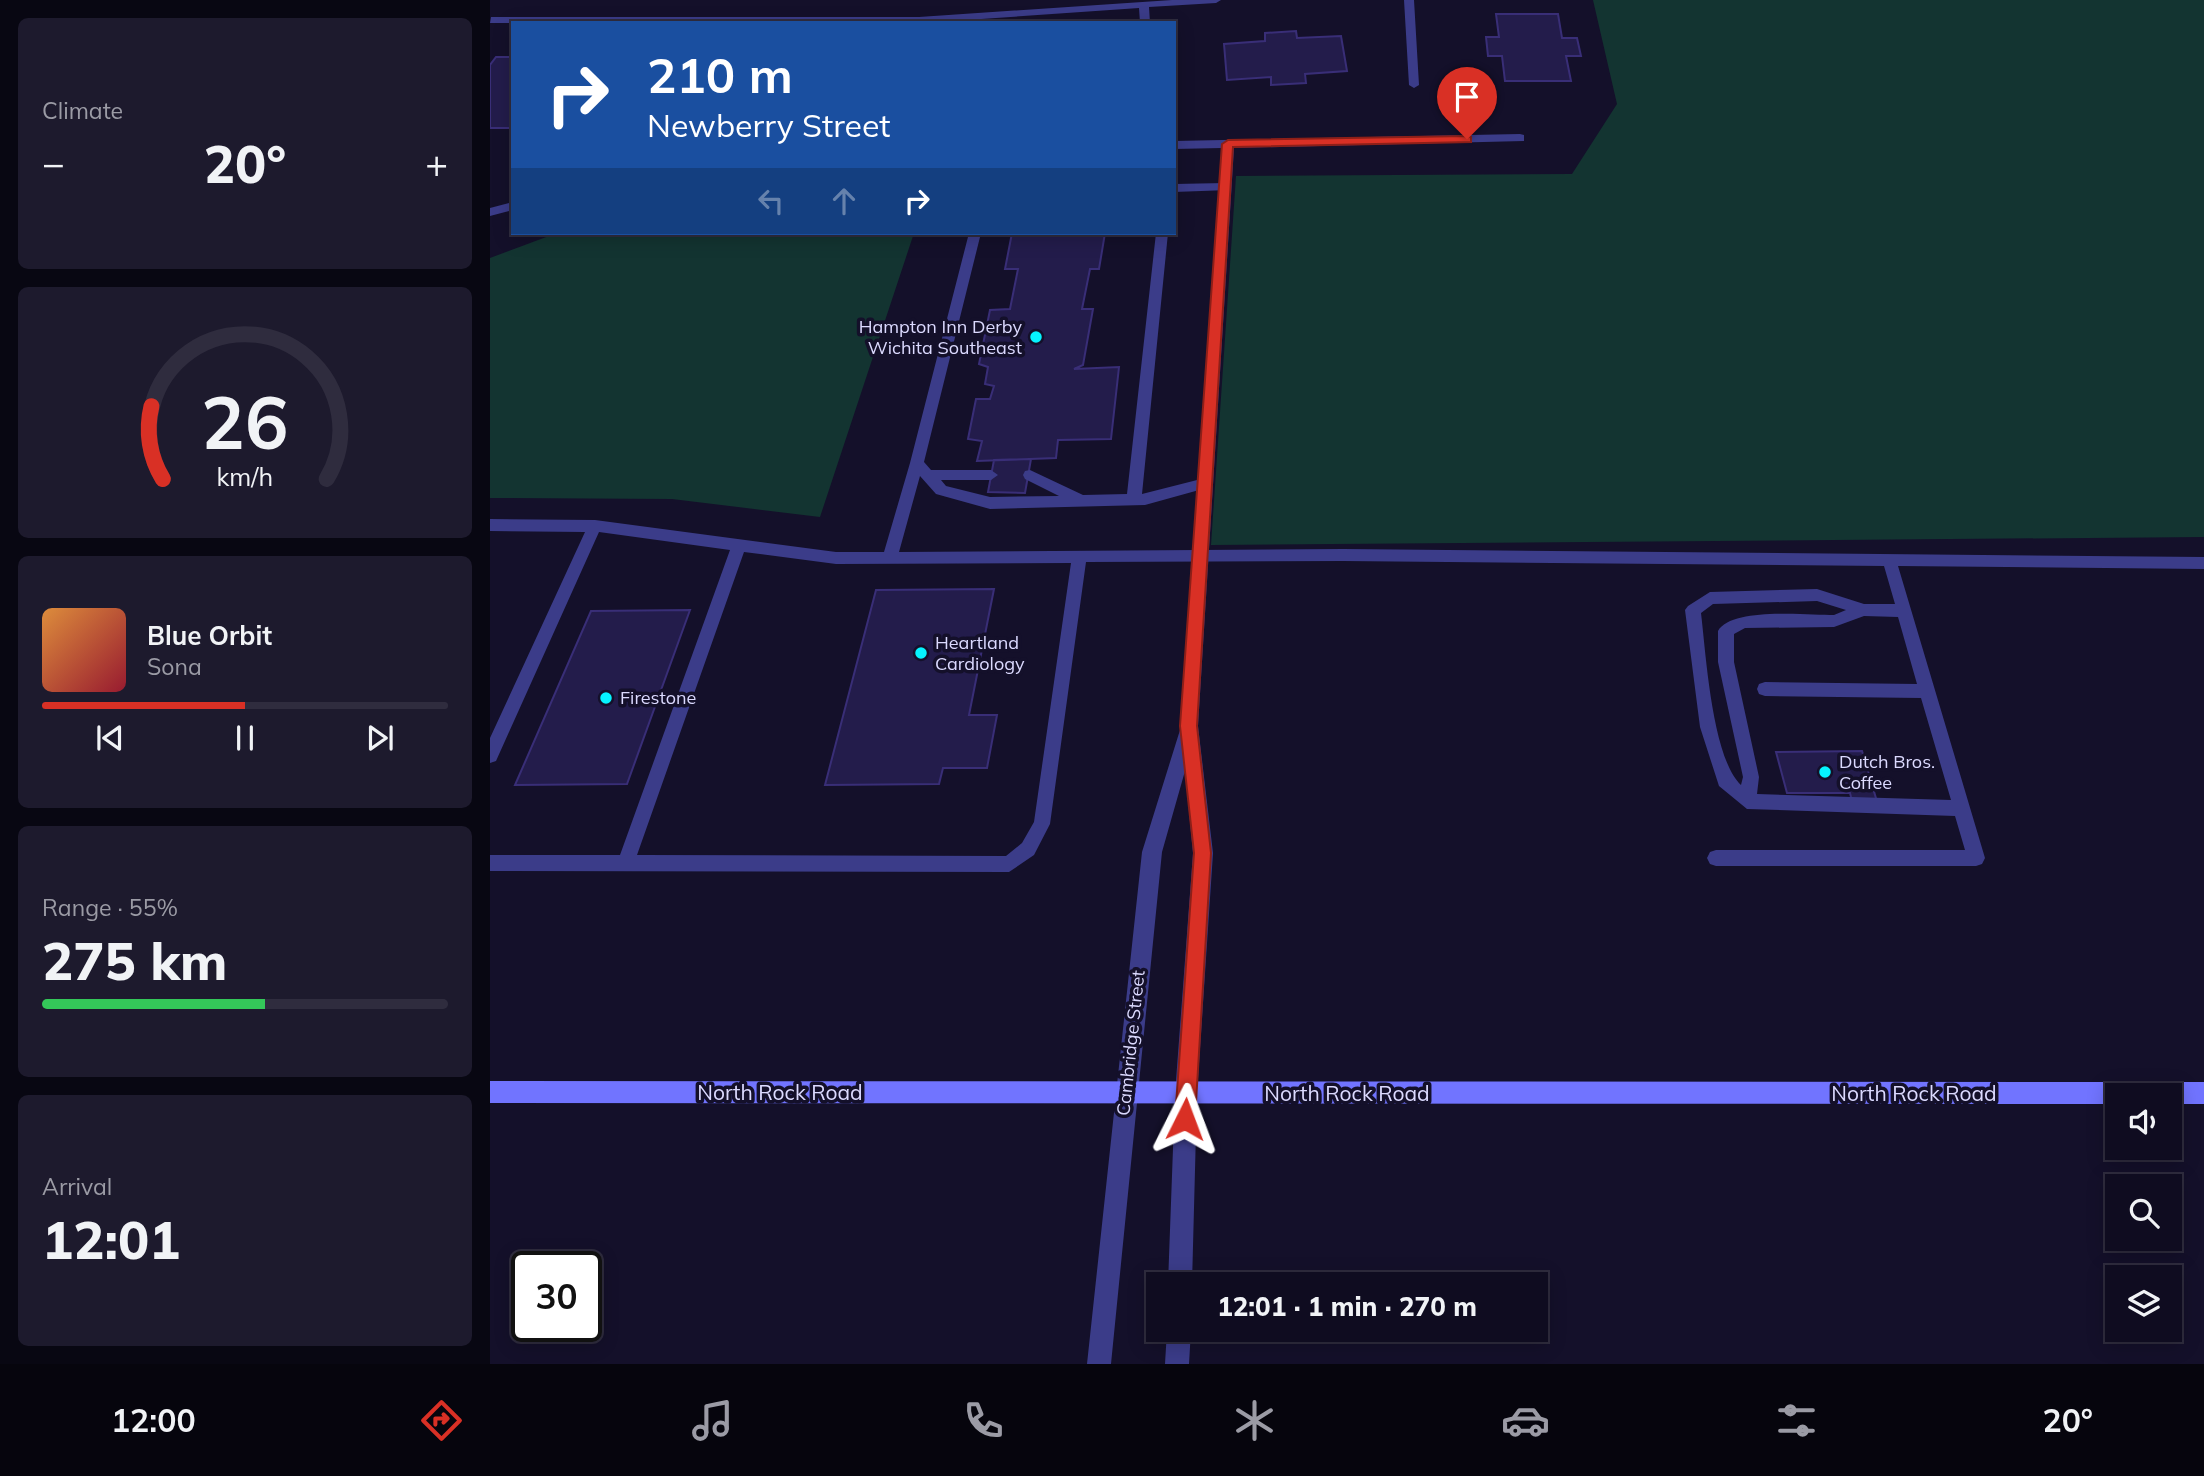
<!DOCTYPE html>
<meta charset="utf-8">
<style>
:root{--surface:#0f0c20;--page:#1d1a2d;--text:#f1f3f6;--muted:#9b9ba5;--line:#2f2c3e;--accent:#d93025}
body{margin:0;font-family:Mulish,sans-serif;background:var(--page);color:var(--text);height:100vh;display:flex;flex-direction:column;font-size:26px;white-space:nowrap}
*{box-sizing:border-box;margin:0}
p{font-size:23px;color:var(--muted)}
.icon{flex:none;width:38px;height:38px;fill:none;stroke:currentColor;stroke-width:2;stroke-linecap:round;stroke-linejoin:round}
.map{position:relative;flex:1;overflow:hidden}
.drawer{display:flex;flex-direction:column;gap:18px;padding:18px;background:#080712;width:490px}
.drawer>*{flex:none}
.banner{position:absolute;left:21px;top:21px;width:665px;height:214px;border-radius:0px;box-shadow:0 4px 18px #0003,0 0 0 2px var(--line);background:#1a4fa0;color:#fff;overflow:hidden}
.buttons{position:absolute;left:1615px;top:1083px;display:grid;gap:14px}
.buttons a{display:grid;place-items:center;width:77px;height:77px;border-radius:0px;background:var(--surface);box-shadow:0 4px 18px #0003,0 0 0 2px var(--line);font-size:35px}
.speed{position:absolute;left:21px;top:1251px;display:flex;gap:14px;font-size:35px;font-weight:700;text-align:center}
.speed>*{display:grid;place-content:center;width:91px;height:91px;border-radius:50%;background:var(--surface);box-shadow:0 4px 18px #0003,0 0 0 2px var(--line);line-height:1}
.speed .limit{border:4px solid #111;border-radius:10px;background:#fff;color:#111}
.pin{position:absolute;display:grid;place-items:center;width:60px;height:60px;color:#fff;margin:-72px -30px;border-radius:50% 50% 50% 0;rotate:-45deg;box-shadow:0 0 7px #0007}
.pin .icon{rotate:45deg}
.me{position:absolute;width:77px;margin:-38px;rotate:3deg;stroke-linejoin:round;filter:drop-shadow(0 0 5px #0008)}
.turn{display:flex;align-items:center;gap:24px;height:147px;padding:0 21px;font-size:32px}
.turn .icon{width:91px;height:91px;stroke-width:2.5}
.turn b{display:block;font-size:49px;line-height:60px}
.lanes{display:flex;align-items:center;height:66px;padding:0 21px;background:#0003;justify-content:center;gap:35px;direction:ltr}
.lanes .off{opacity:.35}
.big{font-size:52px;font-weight:800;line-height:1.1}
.drawer .tile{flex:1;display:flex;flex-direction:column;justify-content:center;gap:10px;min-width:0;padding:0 24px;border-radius:10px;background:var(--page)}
.drawer .dial{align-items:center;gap:0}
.dial svg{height:182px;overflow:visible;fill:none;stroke:var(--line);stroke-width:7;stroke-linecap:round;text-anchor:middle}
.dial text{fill:var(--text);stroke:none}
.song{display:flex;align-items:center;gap:21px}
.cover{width:84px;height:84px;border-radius:10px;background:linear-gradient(135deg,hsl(30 70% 55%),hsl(350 70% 35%))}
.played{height:7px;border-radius:4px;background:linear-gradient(90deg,var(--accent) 50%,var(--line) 50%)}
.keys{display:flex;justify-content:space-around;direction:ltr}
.heat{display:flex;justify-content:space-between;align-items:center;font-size:38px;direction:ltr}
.charge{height:10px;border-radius:5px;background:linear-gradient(90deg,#34c759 55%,var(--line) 0)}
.trip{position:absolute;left:656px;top:1272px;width:402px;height:70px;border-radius:0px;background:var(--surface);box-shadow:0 4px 18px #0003,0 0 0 2px var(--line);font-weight:800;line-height:70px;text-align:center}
.tabs{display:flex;height:112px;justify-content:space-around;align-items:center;background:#06050d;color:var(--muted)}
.tabs .icon{width:49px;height:49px}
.tabs .selected{color:var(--accent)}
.tabs b{font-size:32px;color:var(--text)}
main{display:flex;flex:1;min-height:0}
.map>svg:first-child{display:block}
.green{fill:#133431}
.building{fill:#231c4b;stroke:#392e77;stroke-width:2}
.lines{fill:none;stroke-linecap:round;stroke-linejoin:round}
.lane{fill:#3b3c89;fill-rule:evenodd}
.street{fill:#3b3c89;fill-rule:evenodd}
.secondary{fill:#7174ff;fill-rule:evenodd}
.route{fill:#d93025;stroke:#8d1f18;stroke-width:2}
.poi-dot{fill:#06f3ff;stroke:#14102a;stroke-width:2.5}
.labels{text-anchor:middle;stroke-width:7;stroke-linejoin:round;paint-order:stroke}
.poi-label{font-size:18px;fill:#dcdaff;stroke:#14102a;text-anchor:start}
.street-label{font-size:18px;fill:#dcdaff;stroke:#14102a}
.near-street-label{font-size:21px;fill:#dcdaff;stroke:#14102a}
</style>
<main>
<section class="drawer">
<div class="tile"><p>Climate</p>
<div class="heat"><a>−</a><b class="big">20°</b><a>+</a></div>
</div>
<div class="tile dial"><svg viewBox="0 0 100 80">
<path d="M14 69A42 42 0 1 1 86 69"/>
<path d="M14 69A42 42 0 0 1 9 37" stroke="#d93025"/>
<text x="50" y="56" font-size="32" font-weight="700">26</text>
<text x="50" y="72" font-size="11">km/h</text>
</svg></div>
<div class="tile">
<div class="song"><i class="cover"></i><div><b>Blue Orbit</b><p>Sona</p></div></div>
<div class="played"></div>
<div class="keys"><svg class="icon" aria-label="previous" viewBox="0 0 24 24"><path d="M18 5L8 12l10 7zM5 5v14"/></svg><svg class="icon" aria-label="pause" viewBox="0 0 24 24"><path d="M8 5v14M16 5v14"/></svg><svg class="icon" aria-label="next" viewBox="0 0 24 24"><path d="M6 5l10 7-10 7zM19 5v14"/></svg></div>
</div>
<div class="tile"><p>Range · 55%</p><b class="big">275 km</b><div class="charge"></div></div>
<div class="tile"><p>Arrival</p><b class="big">12:01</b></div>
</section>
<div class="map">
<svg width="1714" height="1364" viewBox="0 0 1714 1364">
<rect width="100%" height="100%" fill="#14102a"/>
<path class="green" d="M 1103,0 L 1714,0 L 1714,537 L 721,545 L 746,176 L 1082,174 L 1127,104 Z
M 67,233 L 424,233 L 330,517 L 182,499 L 0,498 L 0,258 Z"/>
<path class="building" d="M 1006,14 L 1068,14 L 1072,38 L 1087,38 L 1091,56 L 1076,56 L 1081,81 L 1015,81 L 1012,56 L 998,56 L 996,37 L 1009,37 Z
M 806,31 L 807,38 L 851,36 L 857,71 L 815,74 L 816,83 L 781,85 L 781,77 L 737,80 L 734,44 L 775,41 L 775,33 Z
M 6,57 L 23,57 L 23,128 L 0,128 L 0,65 Z
M 522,233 L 615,233 L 609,269 L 600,269 L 592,309 L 603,309 L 593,365 L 584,369 L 629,367 L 621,439 L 568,440 L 566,458 L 487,461 L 492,441 L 478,439 L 486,399 L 500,399 L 504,386 L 495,384 L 498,367 L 489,364 L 500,310 L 520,309 L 528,269 L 515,269 Z
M 541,459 L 535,493 L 498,492 L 504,460 Z
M 504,589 L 479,715 L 507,715 L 497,768 L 453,768 L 449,784 L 335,785 L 386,590 Z
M 200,610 L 137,784 L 25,785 L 101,611 Z
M 1372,751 L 1388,805 L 1363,805 L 1360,793 L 1297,793 L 1286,752 Z"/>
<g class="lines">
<path class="lane" d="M 682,0 L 731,0 L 726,3 L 659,7 L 660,23 L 650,23 L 649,8 L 433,23 L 0,23 L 1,17 L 429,17 Z
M 914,0 L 924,0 L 929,85 L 924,88 L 919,85 Z
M 735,183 L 741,187 L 739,190 L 684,192 L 684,184 Z
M 479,233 L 491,233 L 434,462 L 441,470 L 501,470 L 508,475 L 501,480 L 451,480 L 456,486 L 500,497 L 569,496 L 535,479 L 533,475 L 535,471 L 540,470 L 593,495 L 637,494 L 666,233 L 678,233 L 652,494 L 715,478 L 722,483 L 720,487 L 655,505 L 500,509 L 446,494 L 430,476 L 409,552 L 853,549 L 1714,557 L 1714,569 L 1408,566 L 1495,858 L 1492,864 L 1486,866 L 1226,866 L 1220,864 L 1217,858 L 1220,852 L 1226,850 L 1475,850 L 1465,816 L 1257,809 L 1229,786 L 1210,727 L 1195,610 L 1198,606 L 1220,592 L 1327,589 L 1374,604 L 1405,604 L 1394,566 L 853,561 L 596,562 L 560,824 L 544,855 L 519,872 L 0,871 L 0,855 L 130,855 L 240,550 L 109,532 L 6,761 L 0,763 L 0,738 L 95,532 L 0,531 L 0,519 L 105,520 L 346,552 L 394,552 L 420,463 ZM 254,552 L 346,564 L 581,563 L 544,822 L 532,843 L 516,856 L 147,855 ZM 1327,601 L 1356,610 L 1344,615 C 1318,615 1241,607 1228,631 L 1228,662 L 1253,777 L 1251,785 C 1222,758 1216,654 1211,613 L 1223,604 ZM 1374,616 L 1408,617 L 1427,684 L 1275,682 L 1269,684 L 1267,689 L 1269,694 L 1275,696 L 1431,698 L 1461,800 L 1267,794 L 1269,777 L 1244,662 L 1244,634 L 1255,628 L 1344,627 Z"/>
<path class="street" d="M 1030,134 L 1034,135 L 1034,141 L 744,148 L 708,726 L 723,853 L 707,1094 L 702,1284 L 678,1284 L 685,1094 L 703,853 L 695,771 L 672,852 L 621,1364 L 597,1364 L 652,852 L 690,730 L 732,148 L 684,149 L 684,141 Z
M 23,202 L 23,210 L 0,216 L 0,208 Z
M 677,1330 L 701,1330 L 699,1364 L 675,1364 Z"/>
<path class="secondary" d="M 0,1081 L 1714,1082 L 1714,1104 L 1680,1104 L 1680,1096 L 1628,1096 L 1628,1104 L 0,1103 Z"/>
</g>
<path class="route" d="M 977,136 L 981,137 L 981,142 L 743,147 L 707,726 L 721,853 L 705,1119 L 702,1126 L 695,1129 L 688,1126 L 685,1119 L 704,853 L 690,726 L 732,144 L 738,140 Z"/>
<g class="poi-dot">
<circle cx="546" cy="337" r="7"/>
<circle cx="431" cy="653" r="7"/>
<circle cx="116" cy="698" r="7"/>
<circle cx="1335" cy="772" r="7"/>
</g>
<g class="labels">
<g class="poi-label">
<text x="532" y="333" text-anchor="end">Hampton Inn Derby<tspan x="532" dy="21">Wichita Southeast</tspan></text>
<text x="445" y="649">Heartland<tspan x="445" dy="21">Cardiology</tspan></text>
<text x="130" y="704">Firestone</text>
<text x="1349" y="768">Dutch Bros.<tspan x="1349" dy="21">Coffee</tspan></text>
</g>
<g class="street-label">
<text transform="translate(641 1043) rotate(-84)" y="6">Cambridge Street</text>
</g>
<g class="near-street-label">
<text x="290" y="1100">North Rock Road</text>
<text x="857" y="1101">North Rock Road</text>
<text x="1424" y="1101">North Rock Road</text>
</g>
</g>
</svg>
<div class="buttons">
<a><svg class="icon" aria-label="sound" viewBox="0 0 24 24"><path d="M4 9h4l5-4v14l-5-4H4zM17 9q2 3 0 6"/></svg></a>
<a><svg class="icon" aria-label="search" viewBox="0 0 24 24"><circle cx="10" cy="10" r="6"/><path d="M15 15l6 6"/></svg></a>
<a><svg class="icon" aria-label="layers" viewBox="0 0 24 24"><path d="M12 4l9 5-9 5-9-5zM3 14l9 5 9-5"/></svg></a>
</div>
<div class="speed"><div class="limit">30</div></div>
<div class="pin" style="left:977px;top:139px;background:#d93025"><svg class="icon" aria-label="arrive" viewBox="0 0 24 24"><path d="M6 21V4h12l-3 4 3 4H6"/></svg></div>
<svg class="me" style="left:695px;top:1119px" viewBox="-20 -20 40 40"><path d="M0-17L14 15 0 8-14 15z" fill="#d93025" stroke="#fff" stroke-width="4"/></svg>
<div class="trip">12:01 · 1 min · 270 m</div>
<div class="banner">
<div class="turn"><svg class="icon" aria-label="right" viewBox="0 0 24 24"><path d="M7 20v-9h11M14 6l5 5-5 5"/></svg><div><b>210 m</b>Newberry Street</div></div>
<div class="lanes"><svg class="icon off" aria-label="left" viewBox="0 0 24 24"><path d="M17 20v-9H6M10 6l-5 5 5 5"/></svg><svg class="icon off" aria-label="ahead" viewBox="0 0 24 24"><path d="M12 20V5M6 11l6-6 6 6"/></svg><svg class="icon" aria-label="right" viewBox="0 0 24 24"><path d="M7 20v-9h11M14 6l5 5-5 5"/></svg></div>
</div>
</div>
</main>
<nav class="tabs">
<b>12:00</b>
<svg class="icon selected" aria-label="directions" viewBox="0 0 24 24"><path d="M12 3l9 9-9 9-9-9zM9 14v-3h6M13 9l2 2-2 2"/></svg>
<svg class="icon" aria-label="music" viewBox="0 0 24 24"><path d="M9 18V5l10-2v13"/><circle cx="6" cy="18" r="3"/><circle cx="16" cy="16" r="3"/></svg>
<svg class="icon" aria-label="phone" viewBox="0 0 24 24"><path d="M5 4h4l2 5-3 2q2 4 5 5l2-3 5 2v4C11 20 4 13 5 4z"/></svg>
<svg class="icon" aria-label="climate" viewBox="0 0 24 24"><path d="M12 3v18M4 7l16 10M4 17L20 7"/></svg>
<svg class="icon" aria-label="car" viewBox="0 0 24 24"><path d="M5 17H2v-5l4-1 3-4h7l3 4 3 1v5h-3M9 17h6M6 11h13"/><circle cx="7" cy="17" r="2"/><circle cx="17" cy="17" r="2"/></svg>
<svg class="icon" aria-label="filters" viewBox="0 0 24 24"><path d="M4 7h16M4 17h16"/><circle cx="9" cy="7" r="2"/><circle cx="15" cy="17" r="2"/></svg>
<b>20°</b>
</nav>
